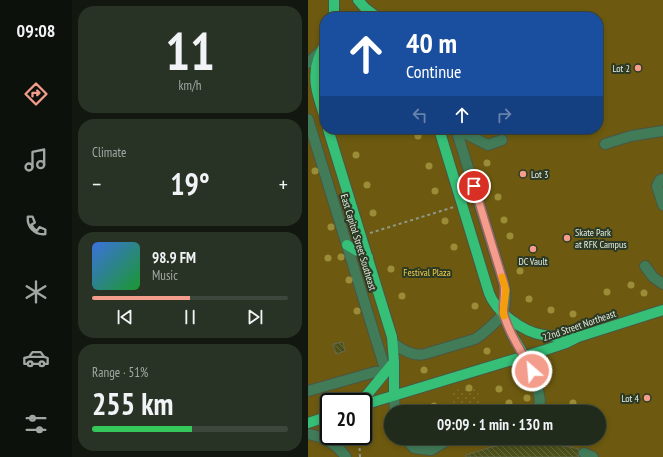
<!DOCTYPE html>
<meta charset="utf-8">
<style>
:root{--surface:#212b1c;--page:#293325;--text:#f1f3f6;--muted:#a2a7a3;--line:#3e473b;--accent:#f49d8c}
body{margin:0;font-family:"PT Sans Narrow",sans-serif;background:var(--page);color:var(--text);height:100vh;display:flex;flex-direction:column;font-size:15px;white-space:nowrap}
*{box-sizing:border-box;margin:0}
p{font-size:13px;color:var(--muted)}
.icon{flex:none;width:22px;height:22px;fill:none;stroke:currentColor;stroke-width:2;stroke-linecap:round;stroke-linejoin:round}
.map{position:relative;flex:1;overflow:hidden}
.drawer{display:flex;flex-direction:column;gap:6px;padding:6px;background:#12180f;width:236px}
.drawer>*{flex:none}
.hud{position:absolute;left:12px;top:12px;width:283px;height:122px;border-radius:16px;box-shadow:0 2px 6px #0003,0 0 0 1px var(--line);background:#1a4fa0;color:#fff;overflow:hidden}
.speed{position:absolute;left:12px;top:393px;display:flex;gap:8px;font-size:20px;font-weight:700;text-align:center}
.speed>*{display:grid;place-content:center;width:52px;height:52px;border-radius:50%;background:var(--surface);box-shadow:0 2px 6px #0003,0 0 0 1px var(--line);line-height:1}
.speed .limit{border:2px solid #111;border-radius:6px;background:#fff;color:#111}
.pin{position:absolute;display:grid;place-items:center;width:34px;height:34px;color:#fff;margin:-17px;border:2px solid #fff;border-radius:50%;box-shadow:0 1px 4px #0007}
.me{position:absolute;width:44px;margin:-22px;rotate:333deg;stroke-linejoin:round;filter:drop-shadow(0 0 3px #0008)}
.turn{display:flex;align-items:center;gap:14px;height:84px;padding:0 20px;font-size:18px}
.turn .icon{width:52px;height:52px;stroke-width:2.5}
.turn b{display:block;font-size:28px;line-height:34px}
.lanes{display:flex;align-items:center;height:38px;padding:0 20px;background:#0003;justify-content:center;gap:20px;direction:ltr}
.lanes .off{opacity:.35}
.big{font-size:30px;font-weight:600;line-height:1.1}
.drawer .tile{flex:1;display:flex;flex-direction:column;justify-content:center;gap:6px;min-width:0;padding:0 14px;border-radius:16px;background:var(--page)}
.drawer .dial{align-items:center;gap:0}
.dial b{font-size:52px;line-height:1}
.song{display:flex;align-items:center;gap:12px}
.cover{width:48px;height:48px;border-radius:6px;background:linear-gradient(135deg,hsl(220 70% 55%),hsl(130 70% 35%))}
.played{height:4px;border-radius:2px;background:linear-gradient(90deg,var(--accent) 50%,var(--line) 50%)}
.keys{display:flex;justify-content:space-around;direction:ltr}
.heat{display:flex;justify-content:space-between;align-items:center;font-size:22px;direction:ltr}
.charge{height:6px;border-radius:3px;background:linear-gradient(90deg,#34c759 51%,var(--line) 0)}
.trip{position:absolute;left:76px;top:405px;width:222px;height:40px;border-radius:20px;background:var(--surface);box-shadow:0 2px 6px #0003,0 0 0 1px var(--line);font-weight:600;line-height:40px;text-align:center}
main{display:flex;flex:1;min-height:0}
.tab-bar{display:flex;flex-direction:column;width:72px;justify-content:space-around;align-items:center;background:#0d110b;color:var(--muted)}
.tab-bar .icon{width:28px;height:28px}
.tab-bar .on{color:var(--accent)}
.tab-bar b{font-size:18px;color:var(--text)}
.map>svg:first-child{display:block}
.park{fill:#6d5a10;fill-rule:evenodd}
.garden{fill:url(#garden-dots)}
.building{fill:url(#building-back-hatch);stroke:#65694f}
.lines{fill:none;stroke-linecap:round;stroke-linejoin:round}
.minor-casing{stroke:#4a5643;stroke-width:12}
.major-casing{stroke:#4a5643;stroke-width:12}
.path{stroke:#8e9989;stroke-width:2;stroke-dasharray:3 3;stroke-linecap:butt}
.minor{stroke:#417b58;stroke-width:10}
.major{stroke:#35bf77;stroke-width:10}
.tree{fill:#9b8d37}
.route-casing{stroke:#9f665b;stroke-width:10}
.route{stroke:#f49d8c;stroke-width:7}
.slow{stroke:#f59e0b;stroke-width:7}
.poi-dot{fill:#f49d8c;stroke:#2c3925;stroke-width:1.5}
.labels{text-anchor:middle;stroke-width:4;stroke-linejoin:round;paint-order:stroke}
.poi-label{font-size:10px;fill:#e7f0e3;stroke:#2c3925;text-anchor:end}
.street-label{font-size:10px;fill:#e7f0e3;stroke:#2c3925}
.park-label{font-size:10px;fill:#f6d146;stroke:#2c3925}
</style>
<main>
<nav class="tab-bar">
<b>09:08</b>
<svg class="icon on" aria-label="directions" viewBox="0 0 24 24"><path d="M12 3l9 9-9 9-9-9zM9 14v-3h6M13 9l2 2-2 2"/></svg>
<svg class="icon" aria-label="music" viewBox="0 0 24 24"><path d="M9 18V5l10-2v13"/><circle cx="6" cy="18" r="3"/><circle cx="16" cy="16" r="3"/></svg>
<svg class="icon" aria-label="phone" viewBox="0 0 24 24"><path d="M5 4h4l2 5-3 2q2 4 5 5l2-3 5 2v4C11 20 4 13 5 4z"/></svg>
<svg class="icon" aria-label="climate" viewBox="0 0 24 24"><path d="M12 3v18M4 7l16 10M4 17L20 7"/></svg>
<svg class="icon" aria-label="car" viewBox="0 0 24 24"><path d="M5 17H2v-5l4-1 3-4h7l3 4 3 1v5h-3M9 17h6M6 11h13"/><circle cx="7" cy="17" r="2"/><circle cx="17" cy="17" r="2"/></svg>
<svg class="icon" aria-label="filters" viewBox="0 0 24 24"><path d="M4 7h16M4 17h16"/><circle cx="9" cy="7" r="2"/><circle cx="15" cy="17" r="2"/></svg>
</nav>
<section class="drawer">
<div class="tile dial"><b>11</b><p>km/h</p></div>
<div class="tile"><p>Climate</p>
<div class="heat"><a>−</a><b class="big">19°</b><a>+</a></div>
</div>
<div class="tile">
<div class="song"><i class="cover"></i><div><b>98.9 FM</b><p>Music</p></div></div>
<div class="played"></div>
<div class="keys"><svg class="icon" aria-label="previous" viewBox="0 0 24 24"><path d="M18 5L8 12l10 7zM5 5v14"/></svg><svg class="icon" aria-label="pause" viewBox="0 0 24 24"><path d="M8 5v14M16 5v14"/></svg><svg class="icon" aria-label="next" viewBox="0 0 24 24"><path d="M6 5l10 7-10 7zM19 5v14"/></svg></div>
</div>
<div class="tile"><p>Range · 51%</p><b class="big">255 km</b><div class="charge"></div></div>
</section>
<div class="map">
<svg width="355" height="457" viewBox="0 0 355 457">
<defs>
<pattern id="garden-dots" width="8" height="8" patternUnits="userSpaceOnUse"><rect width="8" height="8" fill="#6d5a10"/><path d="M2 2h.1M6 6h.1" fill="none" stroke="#827233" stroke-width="1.8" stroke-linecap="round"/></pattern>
<pattern id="building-back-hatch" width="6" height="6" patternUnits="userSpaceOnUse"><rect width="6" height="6" fill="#4c501b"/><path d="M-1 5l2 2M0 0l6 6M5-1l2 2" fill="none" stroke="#666a3c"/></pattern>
</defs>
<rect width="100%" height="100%" fill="#2c3925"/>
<path class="park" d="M 0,0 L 355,0 L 355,457 L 0,457 ZM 17,17 L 290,17 L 290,129 L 17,129 ZM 21,402 L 55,402 L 55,436 L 21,436 ZM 83,412 L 291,412 L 291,438 L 83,438 Z"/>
<path class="garden" d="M 167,384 L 176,412 L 149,412 L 142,392 Z"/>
<path class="building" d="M 35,342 L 37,351 L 28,354 L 25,344 Z
M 228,442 L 243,443 L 271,449 L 270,453 L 271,457 L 158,457 L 158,455 L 184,447 L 199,444 Z"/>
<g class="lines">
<defs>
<path id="minor" d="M 0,63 L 14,50
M 0,119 L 78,372 L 67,372 L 0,391
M 148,129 L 180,145 L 194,140
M 297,144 L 323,136 L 355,131
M 355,179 L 352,180 L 349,186 L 355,205
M 337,266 L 345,277 L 355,284
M 85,343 C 94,350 105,357 117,354 L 167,339 C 174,335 192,319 195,313 C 198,304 198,292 196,284 L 148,129
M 216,355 L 230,390 L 232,400 L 230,412
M 86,395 L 87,412
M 0,434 C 16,437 29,444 38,457
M 97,438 L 106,448 L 123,450 L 143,438
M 276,453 L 285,457"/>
<path id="major" d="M 26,0 L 26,17
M 50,0 L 57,8 L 69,17
M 17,43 C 15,49 12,54 10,60 C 3,80 11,99 17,118
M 20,129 L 84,337 L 86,362 L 86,395
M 131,129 L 181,293 C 188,312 215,332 235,335 C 245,337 256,337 266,337
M 39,245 L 60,257
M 195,313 L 204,335 L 216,355
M 53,402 L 86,362
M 55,405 L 237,350 L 258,343 L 270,337 L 355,310
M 0,423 L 21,416"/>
</defs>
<use href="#minor" class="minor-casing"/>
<use href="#major" class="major-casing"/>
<path class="path" d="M 62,233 L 146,207
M 51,436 L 52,457"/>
<use href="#minor" class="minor"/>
<use href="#major" class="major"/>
</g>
<g class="tree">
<circle cx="110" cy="136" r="3.5"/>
<circle cx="48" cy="155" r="3.5"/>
<circle cx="179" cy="163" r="3.5"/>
<circle cx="121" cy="166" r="3.5"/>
<circle cx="7" cy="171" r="3.5"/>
<circle cx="59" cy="185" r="3.5"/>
<circle cx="127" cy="191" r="3.5"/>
<circle cx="190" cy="197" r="3.5"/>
<circle cx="65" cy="213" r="3.5"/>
<circle cx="196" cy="220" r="3.5"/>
<circle cx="137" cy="221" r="3.5"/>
<circle cx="23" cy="227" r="3.5"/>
<circle cx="202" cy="236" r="3.5"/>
<circle cx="146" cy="247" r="3.5"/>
<circle cx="33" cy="257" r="3.5"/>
<circle cx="20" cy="258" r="3.5"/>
<circle cx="83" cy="269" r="3.5"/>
<circle cx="212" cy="271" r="3.5"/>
<circle cx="41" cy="280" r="3.5"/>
<circle cx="323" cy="285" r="3.5"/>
<circle cx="299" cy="292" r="3.5"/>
<circle cx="336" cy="293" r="3.5"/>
<circle cx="94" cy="296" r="3.5"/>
<circle cx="221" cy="299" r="3.5"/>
<circle cx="167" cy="306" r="3.5"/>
<circle cx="243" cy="310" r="3.5"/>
<circle cx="49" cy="311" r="3.5"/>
<circle cx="265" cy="314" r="3.5"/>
<circle cx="179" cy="351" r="3.5"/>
<circle cx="116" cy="370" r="3.5"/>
<circle cx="217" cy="385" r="3.5"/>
<circle cx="161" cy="388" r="3.5"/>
<circle cx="191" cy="389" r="3.5"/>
<circle cx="219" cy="398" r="3.5"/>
<circle cx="201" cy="403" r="3.5"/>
<circle cx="265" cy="403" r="3.5"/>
<circle cx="126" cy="406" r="3.5"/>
</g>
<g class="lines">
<defs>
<path id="route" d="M 166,186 L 196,284 C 198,294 194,307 196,315 C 201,335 215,353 224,371"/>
</defs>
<use href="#route" class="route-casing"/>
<use href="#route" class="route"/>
<path class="slow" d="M 194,277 L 198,290 L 195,313 L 196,316"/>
</g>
<g class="poi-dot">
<circle cx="330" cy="68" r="4"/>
<circle cx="215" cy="174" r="4"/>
<circle cx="259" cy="238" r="4"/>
<circle cx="225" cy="249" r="4"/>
<circle cx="339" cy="398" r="4"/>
</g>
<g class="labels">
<g class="poi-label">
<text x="322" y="72">Lot 2</text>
<text x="223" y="178" text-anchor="start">Lot 3</text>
<text x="267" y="236" text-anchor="start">Skate Park<tspan x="267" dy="12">at RFK Campus</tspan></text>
<text x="225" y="265" text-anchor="middle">DC Vault</text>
<text x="331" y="402">Lot 4</text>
</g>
<g class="street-label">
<text transform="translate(51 242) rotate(73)" y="4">East Capitol Street Southeast</text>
<text transform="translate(271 325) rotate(-19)" y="4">22nd Street Northeast</text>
</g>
<g class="park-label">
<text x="119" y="276">Festival Plaza</text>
</g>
</g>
</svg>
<div class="speed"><div class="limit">20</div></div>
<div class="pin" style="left:166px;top:186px;background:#d93025"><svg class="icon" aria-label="arrive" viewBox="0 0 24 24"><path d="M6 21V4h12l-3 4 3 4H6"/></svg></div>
<svg class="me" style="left:224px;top:371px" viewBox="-20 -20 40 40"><circle r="17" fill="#f49d8c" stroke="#fff" stroke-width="3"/><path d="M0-11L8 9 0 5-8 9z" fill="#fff"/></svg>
<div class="trip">09:09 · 1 min · 130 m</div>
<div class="hud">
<div class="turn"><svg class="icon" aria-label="ahead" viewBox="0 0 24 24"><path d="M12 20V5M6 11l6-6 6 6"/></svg><div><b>40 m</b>Continue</div></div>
<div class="lanes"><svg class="icon off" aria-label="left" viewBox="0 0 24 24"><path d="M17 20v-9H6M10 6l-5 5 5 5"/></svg><svg class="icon" aria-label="ahead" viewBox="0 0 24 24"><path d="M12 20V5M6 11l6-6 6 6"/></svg><svg class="icon off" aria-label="right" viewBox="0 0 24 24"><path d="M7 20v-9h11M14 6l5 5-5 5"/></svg></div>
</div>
</div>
</main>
